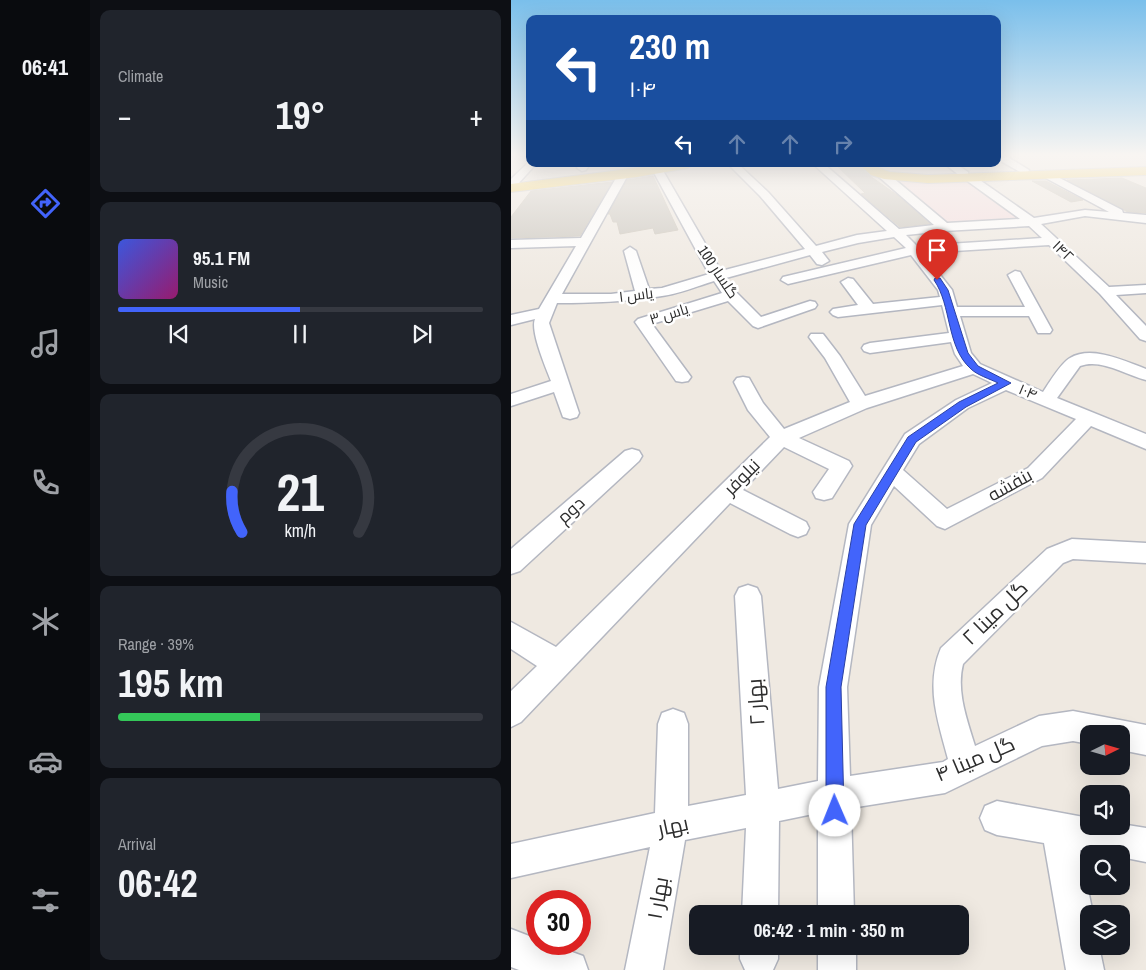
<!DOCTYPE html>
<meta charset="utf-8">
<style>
:root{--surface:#171b24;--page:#20242c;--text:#f1f3f6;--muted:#9ea1a6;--line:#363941;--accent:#4264fb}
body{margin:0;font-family:"Archivo Narrow",Cairo,sans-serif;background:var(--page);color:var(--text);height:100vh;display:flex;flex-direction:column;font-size:19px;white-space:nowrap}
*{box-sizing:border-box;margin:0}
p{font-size:16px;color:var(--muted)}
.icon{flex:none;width:28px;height:28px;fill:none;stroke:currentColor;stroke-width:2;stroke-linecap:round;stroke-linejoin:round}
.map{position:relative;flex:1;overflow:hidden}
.panel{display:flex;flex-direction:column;gap:10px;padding:10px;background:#0d0f14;width:421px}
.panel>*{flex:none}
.top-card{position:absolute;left:15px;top:15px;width:475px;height:152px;border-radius:10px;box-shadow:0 5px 20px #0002;background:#1a4fa0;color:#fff;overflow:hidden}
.needle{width:32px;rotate:85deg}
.fabs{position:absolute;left:569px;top:725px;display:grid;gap:10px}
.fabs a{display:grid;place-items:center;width:50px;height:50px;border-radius:10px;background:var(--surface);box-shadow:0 5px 20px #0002;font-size:25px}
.speed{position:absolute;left:15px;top:890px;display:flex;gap:10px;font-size:25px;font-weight:700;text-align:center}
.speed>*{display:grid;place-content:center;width:65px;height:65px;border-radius:50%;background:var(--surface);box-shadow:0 5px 20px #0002;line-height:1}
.speed .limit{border:8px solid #d22;background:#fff;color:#111}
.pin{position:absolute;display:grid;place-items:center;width:42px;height:42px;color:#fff;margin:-51px -21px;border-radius:50% 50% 50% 0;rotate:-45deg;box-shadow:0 0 5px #0007}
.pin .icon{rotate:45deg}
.me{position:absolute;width:55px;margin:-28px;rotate:359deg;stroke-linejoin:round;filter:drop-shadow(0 0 4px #0008)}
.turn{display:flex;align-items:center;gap:18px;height:105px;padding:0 20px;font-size:22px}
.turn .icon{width:65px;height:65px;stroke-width:2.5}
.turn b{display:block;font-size:35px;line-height:42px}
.lanes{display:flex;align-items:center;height:48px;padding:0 20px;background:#0003;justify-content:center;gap:25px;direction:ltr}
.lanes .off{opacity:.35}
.big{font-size:38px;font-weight:700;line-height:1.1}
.panel .tile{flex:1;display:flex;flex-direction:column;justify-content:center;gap:8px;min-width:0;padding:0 18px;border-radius:10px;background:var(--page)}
.panel .dial{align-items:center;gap:0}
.dial svg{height:130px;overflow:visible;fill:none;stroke:var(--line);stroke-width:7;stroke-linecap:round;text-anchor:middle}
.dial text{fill:var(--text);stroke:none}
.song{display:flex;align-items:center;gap:15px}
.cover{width:60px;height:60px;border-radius:8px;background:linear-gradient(135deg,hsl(230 70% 55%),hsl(320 70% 35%))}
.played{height:5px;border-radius:2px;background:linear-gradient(90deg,var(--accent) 50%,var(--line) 50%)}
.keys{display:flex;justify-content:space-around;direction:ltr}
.heat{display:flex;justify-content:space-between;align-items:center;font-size:28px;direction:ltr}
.charge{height:8px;border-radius:4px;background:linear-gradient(90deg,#34c759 39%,var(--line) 0)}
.trip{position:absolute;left:178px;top:905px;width:280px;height:50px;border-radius:10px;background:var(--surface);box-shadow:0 5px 20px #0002;font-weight:700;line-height:50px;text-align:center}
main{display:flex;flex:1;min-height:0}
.dock{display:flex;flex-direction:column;width:90px;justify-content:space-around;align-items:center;background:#090b0e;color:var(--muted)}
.dock .icon{width:35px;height:35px}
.dock .current{color:var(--accent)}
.dock b{font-size:22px;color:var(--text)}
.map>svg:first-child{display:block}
.medical{fill:#f5dfe0}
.building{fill:#cbc7bf;stroke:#cbc5ba}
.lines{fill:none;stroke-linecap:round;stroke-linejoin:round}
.minor-casing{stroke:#b4b7c1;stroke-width:3}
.major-casing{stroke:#c9c9c9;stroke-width:2}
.minor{fill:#fff;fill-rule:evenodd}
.major{fill:#f2d163;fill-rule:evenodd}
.route{fill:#4264fb;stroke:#2b41a3}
.labels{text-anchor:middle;stroke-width:5;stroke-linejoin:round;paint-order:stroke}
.far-street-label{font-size:15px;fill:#2e2e2e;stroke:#fff}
.street-label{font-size:18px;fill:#2e2e2e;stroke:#fff}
.near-street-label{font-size:21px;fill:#2e2e2e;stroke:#fff}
</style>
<main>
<nav class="dock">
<b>06:41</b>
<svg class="icon current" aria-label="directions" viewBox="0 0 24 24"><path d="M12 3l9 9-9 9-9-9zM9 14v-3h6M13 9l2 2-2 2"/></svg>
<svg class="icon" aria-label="music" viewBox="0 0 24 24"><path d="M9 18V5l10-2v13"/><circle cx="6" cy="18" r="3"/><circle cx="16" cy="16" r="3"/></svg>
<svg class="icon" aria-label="phone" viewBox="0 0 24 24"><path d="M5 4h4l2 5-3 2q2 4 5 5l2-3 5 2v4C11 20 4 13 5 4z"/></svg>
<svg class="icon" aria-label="climate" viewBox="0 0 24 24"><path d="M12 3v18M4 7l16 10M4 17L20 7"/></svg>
<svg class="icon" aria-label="car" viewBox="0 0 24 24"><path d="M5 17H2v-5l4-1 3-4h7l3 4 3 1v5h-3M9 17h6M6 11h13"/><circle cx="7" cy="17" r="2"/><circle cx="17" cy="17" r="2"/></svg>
<svg class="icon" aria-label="filters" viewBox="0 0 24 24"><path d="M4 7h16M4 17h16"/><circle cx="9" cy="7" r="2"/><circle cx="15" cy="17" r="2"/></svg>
</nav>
<section class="panel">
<div class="tile"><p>Climate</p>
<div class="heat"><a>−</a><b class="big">19°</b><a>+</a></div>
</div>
<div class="tile">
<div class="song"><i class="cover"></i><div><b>95.1 FM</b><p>Music</p></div></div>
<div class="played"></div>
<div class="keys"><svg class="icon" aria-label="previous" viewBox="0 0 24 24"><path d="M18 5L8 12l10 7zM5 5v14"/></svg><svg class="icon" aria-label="pause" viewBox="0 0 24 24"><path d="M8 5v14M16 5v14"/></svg><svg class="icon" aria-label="next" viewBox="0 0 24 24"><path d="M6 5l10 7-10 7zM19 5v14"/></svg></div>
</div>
<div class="tile dial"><svg viewBox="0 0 100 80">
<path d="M14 69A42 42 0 1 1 86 69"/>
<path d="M14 69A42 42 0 0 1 8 44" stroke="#4264fb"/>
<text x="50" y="56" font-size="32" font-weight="700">21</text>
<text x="50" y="72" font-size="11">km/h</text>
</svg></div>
<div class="tile"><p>Range · 39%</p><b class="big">195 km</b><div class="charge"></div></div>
<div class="tile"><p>Arrival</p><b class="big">06:42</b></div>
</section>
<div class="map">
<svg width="635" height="970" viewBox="0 0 635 970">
<rect width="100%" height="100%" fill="#efe9e1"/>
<path class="medical" d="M 384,180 L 457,180 L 518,220 L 440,225 L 383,182 Z"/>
<path class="building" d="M 324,164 L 346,164 L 359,176 L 386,195 L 419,224 L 389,227 L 350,194 L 354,193 Z
M 142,176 L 167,230 L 144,234 L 142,228 L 109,234 L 106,222 L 102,222 L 99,214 L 97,214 L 116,180 Z
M 611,178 L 635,188 L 635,213 L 617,212 L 556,180 Z
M 521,181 L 535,181 L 572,200 L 560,202 Z
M 101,182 L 69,236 L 0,238 L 0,217 L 20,191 Z"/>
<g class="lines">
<defs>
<path id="minor" d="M 486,156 L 495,156 L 518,170 L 517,172 L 509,172 L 486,159 Z
M 19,161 L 19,164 L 25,164 L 6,185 L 0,186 L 0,179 Z
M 69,164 L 79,164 L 75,170 L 71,171 L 66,168 Z
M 217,164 L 227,164 L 257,192 L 305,246 L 346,235 L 376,231 L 302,164 L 313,164 L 388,229 L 423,225 L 367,176 L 367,172 L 375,172 L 436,223 L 509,219 L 455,180 L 455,177 L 449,176 L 434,164 L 445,164 L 457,172 L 457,175 L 463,176 L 523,218 L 574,210 L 598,212 L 531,176 L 530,174 L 535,171 L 611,210 L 612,213 L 635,215 L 635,223 L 574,216 L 530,224 L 598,287 L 635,285 L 635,293 L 605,295 L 635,326 L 635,341 L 629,339 L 589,294 L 538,245 L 412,253 L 441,290 L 446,307 L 514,307 L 497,275 L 504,271 L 509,272 L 541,330 L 539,333 L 527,333 L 518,316 L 449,316 L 460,353 L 469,364 L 532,392 C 538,383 550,363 559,358 C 581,345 613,361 635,369 L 635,380 C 615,375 590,358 569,366 L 546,398 L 635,434 L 635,449 L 580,426 L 531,478 L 434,529 L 426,526 L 383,486 L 360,525 L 336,687 L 339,776 L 432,762 L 437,759 C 427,721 414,686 430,648 L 536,549 L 561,539 L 635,543 L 635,563 L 562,559 L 552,563 L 452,664 C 445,691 456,720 464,746 L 528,716 L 562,711 L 635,725 L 635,755 L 610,750 L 610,734 L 578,734 L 578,744 L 562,741 L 531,746 L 434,793 L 340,808 L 343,914 L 307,914 L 307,813 L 268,821 L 267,914 L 231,914 L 235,828 L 174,840 L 152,970 L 114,970 L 139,847 L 0,878 L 0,844 L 144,813 L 147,724 L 151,713 L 162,709 L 173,713 L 177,724 L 177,806 L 235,795 L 224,596 L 228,588 L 237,585 L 246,588 L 250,596 L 267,789 L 307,781 L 308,687 L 338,524 L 394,434 L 445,400 L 481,383 L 462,374 L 356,408 L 288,438 L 338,461 L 341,466 L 321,498 L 313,500 L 305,498 L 302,492 L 318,469 L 273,447 L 232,490 L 295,522 L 298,528 L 295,534 L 287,537 L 279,534 L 219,503 L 10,722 L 0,727 L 0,691 L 26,666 L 0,649 L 0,622 L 45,647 L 259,437 L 237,410 L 223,382 L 226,378 L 232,377 L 238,378 L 252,403 L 273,429 L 339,402 L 314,358 L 298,337 L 300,334 L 312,334 L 329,356 L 354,396 L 452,366 L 444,354 L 440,342 L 359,353 L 353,351 L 351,348 L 353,345 L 359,343 L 438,333 L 431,305 L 327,317 L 322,315 L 319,312 L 322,309 L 347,305 L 330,282 L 337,278 L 342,279 L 362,304 L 429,297 L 427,290 L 400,255 L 277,284 L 270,280 L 272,277 L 395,248 L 383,237 L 347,243 L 311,252 L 318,261 L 311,265 L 306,264 L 299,255 L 215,278 L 225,292 L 250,317 L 299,301 L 304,302 L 306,305 L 304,308 L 247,328 L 242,326 L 217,301 L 141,324 L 180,377 L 177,381 L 171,382 L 165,381 L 124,322 L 127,319 L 211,293 L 203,281 C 186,286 168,294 151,296 C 116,302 81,303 46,303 L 38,323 L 68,413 L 66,417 L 59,419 L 52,417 L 43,392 L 0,406 L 0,394 L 40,381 C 35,368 19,331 24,319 L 0,325 L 0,315 L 28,309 L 65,246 L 0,248 L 0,240 L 70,238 L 108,173 L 112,172 L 117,175 L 51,294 L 100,294 L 124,291 L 113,251 L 119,247 L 125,251 L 138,289 L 151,288 L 198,274 L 141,169 L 146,166 L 151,169 L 210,271 L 294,249 L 249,196 ZM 518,226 L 531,238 L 406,246 L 395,235 L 433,231 ZM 495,390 L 565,419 L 517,468 L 436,509 L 392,470 L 408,444 L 457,408 Z
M 121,449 L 128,451 L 131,456 L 128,461 L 9,571 L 0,574 L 0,549 L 114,451 Z
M 486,801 L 578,818 L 578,826 L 610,826 L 610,824 L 635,828 L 635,862 L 610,857 L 610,854 L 590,854 L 569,850 L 582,914 L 578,914 L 578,946 L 588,946 L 593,970 L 555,970 L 533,843 L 486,835 L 474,830 L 469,818 L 474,806 Z
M 0,929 L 26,939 L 26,944 L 39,944 L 72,956 L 77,970 L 8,970 L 0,967 Z
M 229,946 L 267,946 L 267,959 L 262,970 L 234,970 L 229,959 Z
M 307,946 L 345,946 L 345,970 L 307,970 Z"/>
<path id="major" d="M 156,164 L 183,164 L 177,168 L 126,177 L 0,192 L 0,184 Z
M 348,164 L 362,164 L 370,169 L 379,172 L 417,175 L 635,167 L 635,175 L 417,183 L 373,179 L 360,175 Z"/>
</defs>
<use href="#minor" class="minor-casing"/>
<use href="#major" class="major-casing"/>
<use href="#minor" class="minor"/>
<use href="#major" class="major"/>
</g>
<linearGradient id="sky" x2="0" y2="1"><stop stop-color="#7abfeb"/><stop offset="0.53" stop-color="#f8f5f2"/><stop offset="1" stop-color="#f8f5f2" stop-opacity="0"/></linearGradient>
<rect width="635" height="292" fill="url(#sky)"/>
<path class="route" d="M 424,278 L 429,278 L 437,290 L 457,353 L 467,366 L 500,383 L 455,407 L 405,442 L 355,525 L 330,687 L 333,811 L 330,817 L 324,820 L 318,817 L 315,811 L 315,687 L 343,524 L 397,437 L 448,402 L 487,383 C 479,379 466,375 460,369 C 435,347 441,306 423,280 Z"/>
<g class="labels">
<g class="far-street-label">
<text transform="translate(552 251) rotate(44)" y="5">۱۴۲</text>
<text transform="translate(207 272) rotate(56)" y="5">گلسار 100</text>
<text transform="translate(125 295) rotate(-7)" y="5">یاس ۱</text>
<text transform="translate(158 314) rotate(-17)" y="5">یاس ۳</text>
<text transform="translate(517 392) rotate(23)" y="5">۱۰۴</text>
</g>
<g class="street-label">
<text transform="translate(231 477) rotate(-45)" y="6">نیلوفر</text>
<text transform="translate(499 485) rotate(-29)" y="6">بنفشه</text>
<text transform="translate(60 510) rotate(-42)" y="6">دوم</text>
</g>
<g class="near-street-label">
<text transform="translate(484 613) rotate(-44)" y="7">گل مینا ۲</text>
<text transform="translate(245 702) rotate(-94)" y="7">بهار ۲</text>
<text transform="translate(464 759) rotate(-23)" y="7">گل مینا ۴</text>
<text transform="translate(162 826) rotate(-12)" y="7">بهار</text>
<text transform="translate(147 898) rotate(-80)" y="7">بهار ۱</text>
</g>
</g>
</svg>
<div class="fabs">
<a><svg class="needle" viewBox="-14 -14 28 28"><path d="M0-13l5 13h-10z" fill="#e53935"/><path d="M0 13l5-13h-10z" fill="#9ea1a6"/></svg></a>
<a><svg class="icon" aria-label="sound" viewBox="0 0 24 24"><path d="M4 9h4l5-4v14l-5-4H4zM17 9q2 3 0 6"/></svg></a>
<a><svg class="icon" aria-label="search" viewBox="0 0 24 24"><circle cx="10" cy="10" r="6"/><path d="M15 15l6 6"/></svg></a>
<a><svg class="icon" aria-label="layers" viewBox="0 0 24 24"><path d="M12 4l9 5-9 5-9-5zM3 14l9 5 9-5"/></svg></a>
</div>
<div class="speed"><div class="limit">30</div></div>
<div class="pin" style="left:426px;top:280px;background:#d93025"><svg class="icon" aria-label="arrive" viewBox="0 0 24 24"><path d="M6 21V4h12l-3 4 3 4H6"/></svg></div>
<svg class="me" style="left:324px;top:811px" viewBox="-20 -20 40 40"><circle r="19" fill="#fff"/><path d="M0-13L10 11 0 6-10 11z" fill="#4264fb"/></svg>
<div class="trip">06:42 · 1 min · 350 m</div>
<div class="top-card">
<div class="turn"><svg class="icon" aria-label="left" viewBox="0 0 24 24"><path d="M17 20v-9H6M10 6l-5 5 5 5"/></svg><div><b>230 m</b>۱۰۴</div></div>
<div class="lanes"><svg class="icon" aria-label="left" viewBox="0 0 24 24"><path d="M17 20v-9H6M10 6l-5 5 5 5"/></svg><svg class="icon off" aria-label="ahead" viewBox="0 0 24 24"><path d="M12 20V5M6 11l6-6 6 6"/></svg><svg class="icon off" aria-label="ahead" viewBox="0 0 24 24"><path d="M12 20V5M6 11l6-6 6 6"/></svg><svg class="icon off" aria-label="right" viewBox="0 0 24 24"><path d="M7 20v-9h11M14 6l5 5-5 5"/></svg></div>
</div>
</div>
</main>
